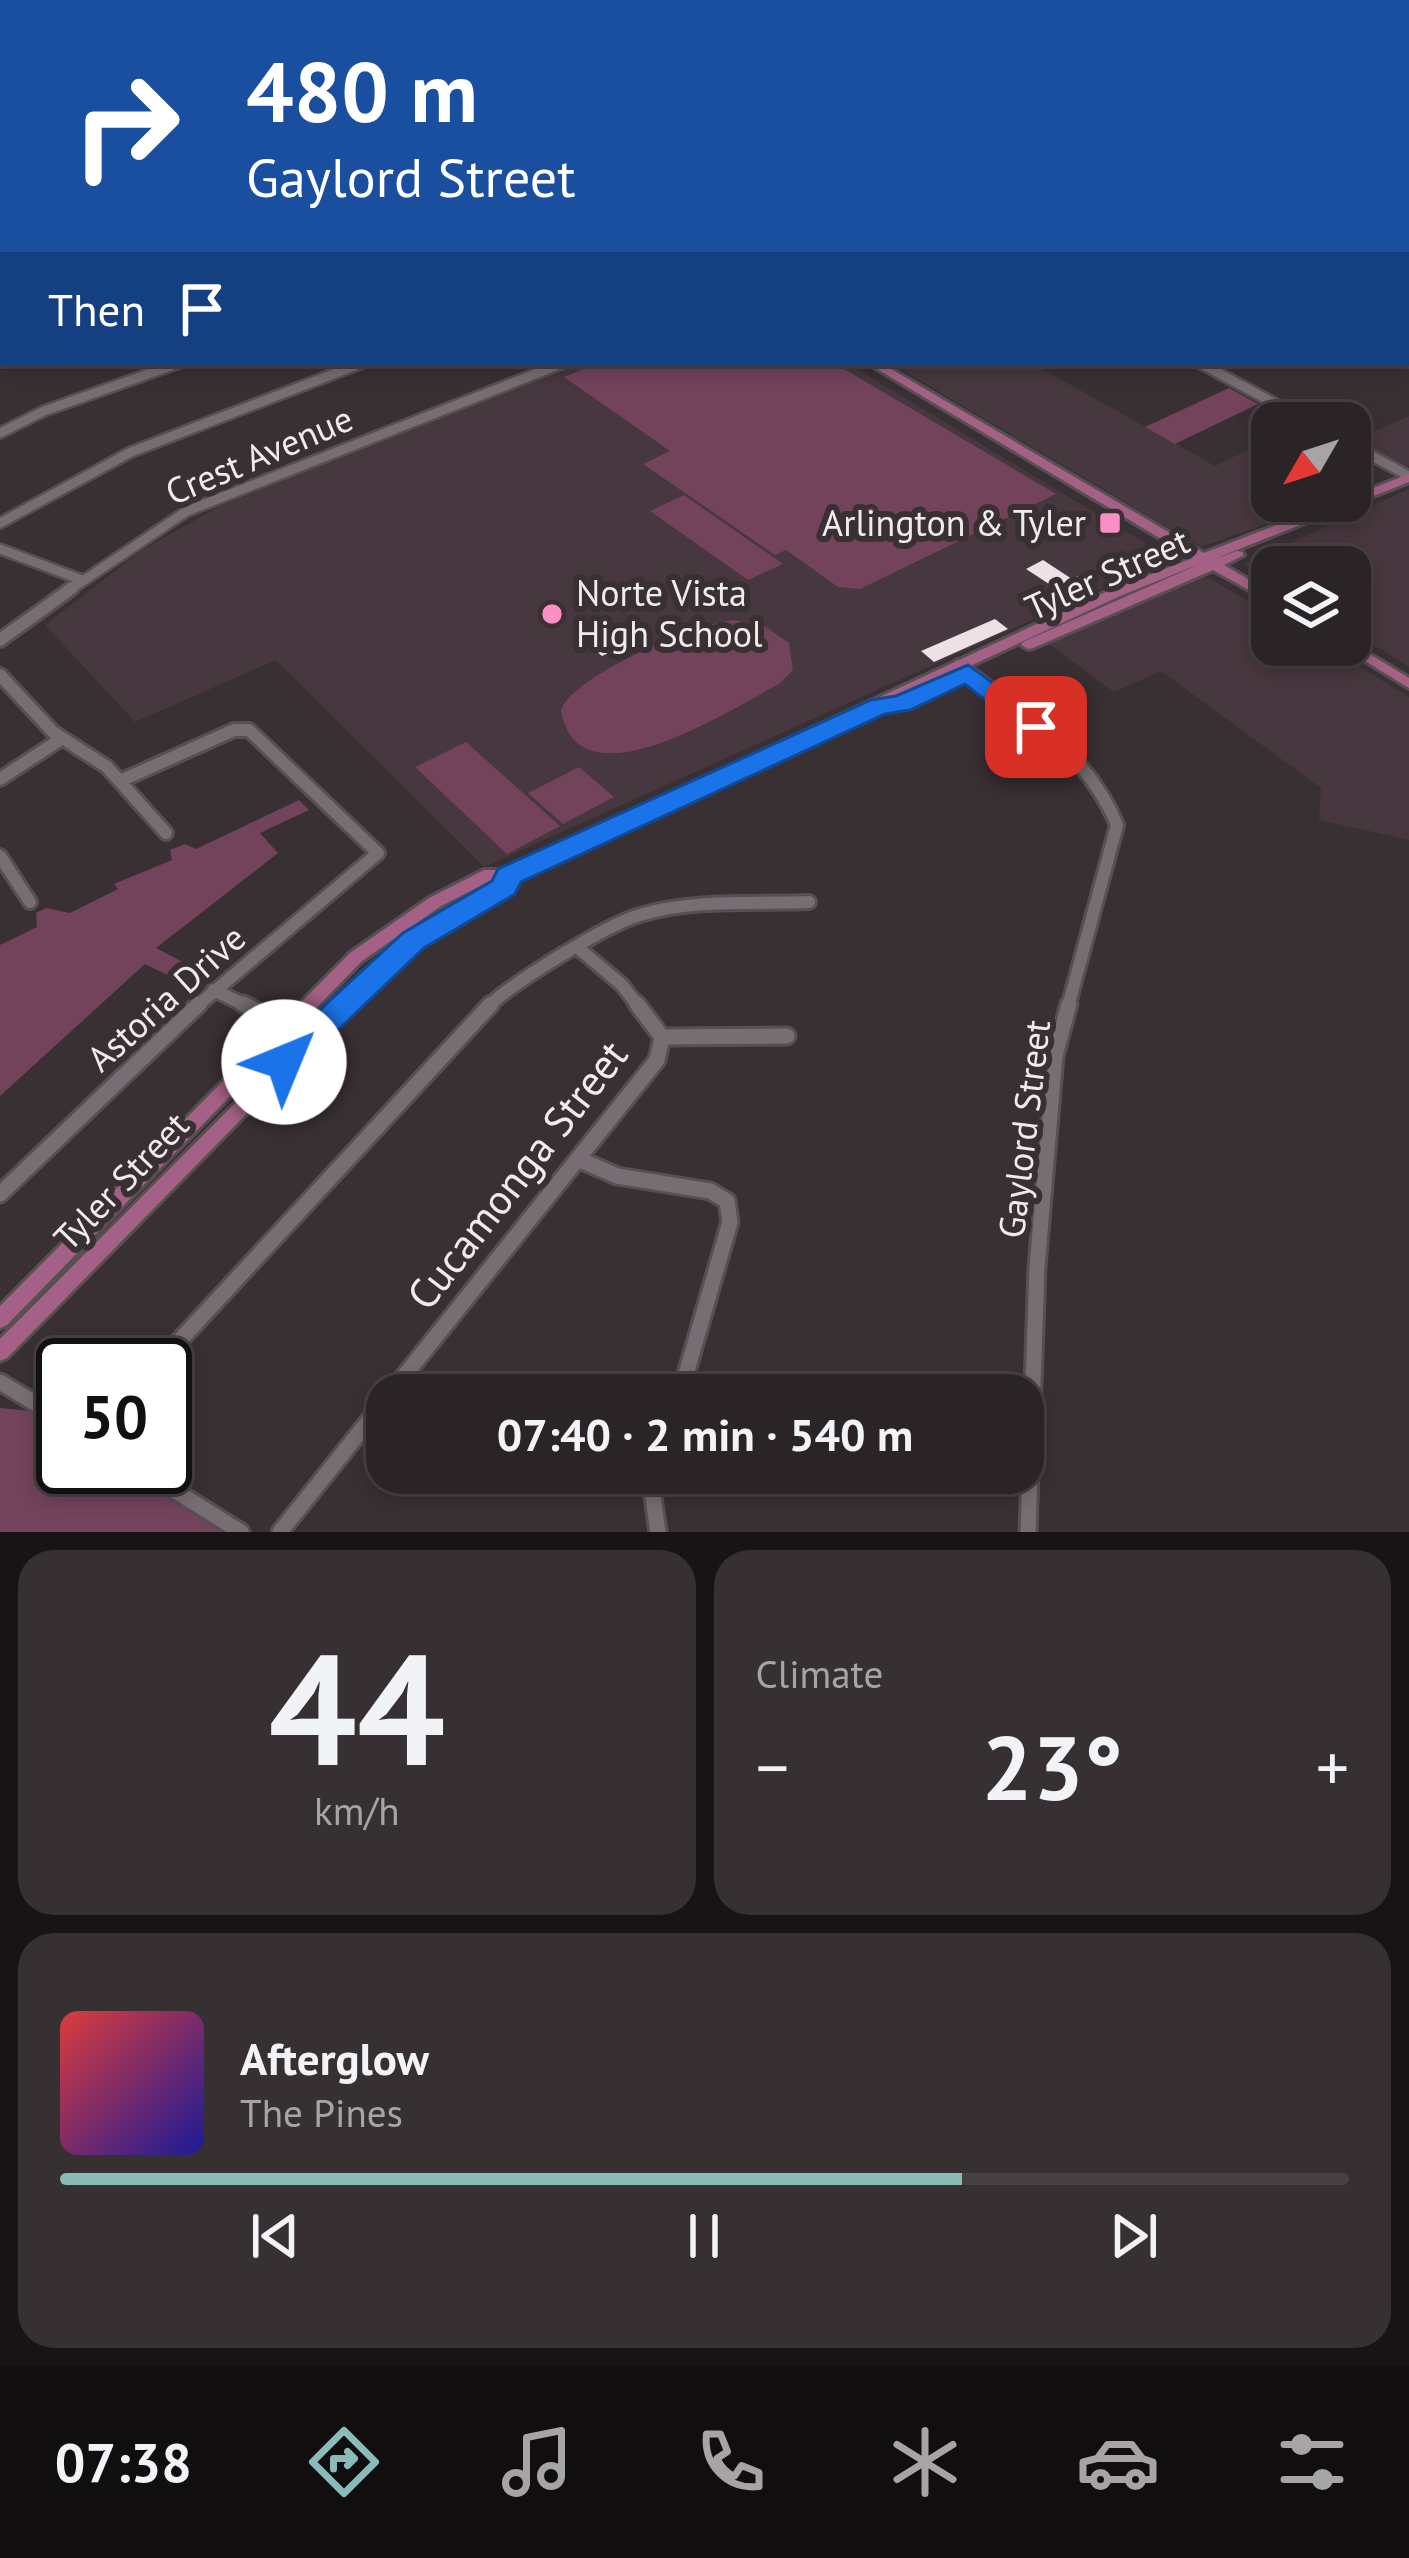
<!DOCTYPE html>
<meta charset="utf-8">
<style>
:root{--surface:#2b2427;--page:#373033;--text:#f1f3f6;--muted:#a6a4a7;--line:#474144;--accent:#8bbbb9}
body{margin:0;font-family:"PT Sans",sans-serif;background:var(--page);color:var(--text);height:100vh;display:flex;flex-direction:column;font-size:45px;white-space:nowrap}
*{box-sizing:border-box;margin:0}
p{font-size:39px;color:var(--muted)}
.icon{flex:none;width:66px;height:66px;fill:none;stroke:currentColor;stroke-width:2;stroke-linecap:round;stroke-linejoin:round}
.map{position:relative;height:1532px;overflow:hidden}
.side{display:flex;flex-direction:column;gap:18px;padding:18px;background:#181415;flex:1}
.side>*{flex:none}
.guide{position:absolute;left:0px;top:0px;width:1410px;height:366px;box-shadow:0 6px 18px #0003,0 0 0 3px var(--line);background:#1a4fa0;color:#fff;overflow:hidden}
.needle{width:78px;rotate:231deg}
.buttons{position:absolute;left:1251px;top:402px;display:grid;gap:24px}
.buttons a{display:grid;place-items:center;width:120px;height:120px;border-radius:24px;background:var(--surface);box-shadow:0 6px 18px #0003,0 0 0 3px var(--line);font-size:60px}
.speed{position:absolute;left:36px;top:1338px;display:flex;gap:24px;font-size:60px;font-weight:700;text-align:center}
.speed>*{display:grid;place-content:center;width:156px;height:156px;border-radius:50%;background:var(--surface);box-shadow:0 6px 18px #0003,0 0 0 3px var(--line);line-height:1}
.speed .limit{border:6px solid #111;border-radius:18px;background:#fff;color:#111}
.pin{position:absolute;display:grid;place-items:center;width:102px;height:102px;color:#fff;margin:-51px;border-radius:24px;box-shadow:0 6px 18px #0006}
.me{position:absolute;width:132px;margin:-66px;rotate:45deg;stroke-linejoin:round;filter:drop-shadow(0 0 9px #0008)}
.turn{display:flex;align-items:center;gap:42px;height:252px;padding:0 48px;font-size:54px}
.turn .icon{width:156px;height:156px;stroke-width:2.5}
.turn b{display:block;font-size:84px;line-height:102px}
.then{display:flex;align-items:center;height:114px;padding:0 48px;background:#0003;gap:24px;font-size:45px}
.big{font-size:90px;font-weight:700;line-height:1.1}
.side .card{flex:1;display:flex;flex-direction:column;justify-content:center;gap:18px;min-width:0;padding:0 42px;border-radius:36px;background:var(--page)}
.side .dial{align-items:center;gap:0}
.dial b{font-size:156px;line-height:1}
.song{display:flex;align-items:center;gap:36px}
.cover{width:144px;height:144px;border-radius:18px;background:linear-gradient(135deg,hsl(0 70% 55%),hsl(240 70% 35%))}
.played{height:12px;border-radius:6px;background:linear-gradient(90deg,var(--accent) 70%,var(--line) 70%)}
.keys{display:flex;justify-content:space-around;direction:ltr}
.heat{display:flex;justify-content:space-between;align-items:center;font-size:66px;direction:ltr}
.side .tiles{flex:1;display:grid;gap:18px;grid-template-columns:1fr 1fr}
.card:last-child{grid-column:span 2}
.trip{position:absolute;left:366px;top:1374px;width:678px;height:120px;border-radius:36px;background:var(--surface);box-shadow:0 6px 18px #0003,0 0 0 3px var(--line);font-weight:700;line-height:120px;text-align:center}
.dock{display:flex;height:192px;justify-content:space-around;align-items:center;background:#110e10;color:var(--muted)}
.dock .icon{width:84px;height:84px}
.dock .current{color:var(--accent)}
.dock b{font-size:54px;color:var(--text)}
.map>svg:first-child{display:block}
.built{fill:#47373e}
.green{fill:#72435b}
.building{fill:#ede0e6}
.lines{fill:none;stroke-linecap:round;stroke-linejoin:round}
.minor-far3-casing{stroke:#574f53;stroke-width:12}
.minor-far2-casing{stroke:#574f53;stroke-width:14}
.minor-far1-casing{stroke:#574f53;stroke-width:18}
.minor-casing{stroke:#574f53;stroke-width:21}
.major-casing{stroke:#574f53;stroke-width:6}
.minor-far3{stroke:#786d72;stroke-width:8}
.minor-far2{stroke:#786d72;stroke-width:9}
.minor-far1{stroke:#786d72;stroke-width:12}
.minor{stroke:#786d72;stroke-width:15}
.major{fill:#a46185;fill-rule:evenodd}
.route{fill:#1a73e8;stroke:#114b97;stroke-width:3}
.poi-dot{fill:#fa8fc6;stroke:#393034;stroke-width:4.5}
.labels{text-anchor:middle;stroke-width:12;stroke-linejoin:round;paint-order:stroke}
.street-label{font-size:36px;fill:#f2ebee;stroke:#393034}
.poi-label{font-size:36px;fill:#f2ebee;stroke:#393034;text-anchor:end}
.near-street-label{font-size:42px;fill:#f2ebee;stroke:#393034}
</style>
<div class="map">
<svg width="1409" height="1532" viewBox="0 0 1409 1532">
<rect width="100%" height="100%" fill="#393034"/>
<path class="built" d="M 582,363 L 847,363 L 1170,558 L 484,867 L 276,660 L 135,722 L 45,625 L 142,550 L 220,506 Z
M 890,363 L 1032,363 L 1215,466 L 1272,438 L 1272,501 L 1329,502 L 1201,547 Z
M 1409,416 L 1409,466 L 1394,464 L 1352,441 Z
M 1409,489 L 1409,667 L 1350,630 L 1350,567 L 1272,567 L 1272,582 L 1244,564 Z
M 1196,576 L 1209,578 L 1272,615 L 1272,645 L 1324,645 L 1409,697 L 1409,840 L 1319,820 L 1321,788 L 1161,671 L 1114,692 L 1048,643 Z"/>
<path class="green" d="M 598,363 L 834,363 L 1056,494 L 860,589 L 838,587 L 786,550 L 775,555 L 643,464 L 670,451 L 564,377 Z
M 1229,388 L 1258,404 L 1175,444 L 1145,427 Z
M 684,495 L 783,564 L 748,580 L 650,511 Z
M 734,620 L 763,625 L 789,643 L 793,670 L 779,684 C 734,707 577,811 561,710 C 573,676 697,622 734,620 Z
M 466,742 L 560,826 L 507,854 L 415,767 Z
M 579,767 L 614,797 L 563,824 L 528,793 Z
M 299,800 L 309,810 L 260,833 L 278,853 L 156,948 L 204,973 L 192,987 L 145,964 L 0,1096 L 0,945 L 37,927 L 36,913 L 46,908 L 70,913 L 118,889 L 114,884 L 172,860 L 170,850 L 185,844 L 196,849 Z
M 0,1408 L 31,1411 L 63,1431 L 63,1467 L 122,1467 L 226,1532 L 0,1532 Z"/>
<path class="building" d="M 1043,560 L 1072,579 L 1080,575 L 1095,584 L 1069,597 L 1026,569 Z
M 995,619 L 1008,629 L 934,662 L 921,651 Z
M 628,624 L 634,628 L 641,625 L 651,633 L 602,656 L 592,648 L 599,644 L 594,640 Z"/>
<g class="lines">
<defs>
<path id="minor-far3" d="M 761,0 L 767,3
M 1090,0 L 1097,3
M 201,3 L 213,0
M 905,3 L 915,0
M 1066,3 L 1075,0
M 1234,3 L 1243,0
M 0,93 L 3,97"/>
<path id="minor-far2" d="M 1200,363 L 1311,423
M 0,433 L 44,411 L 179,363
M 1350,444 L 1409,476
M 0,523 L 131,452 L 362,363
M 0,549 L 82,580
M 68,591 L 187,511 L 563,363"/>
<path id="minor-far1" d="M 0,640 L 72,588
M 959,666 C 1020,712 1087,751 1117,825 L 1068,1007
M 0,675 L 53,732 L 107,767 L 166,833
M 0,779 L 61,739
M 120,781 L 234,730 L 249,730 L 378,853 L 196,1007
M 0,856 L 30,902
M 577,947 L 622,985 L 639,1007
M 214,990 L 249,1007
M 488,1007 C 510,984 608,924 640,915 C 692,899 755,904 809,902"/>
<path id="minor" d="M 243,1004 L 309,1037
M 662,1037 L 787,1036
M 578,1159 L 617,1176 L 710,1191 L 727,1201 L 730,1222 L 680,1395
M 0,1194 L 199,1004
M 157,1365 L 491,1004
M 0,1382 L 63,1420
M 389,1395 L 657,1060 L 662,1037 L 637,1004
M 137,1467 L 241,1532
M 657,1473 L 652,1490 L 658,1532
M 280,1532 L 387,1398
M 1028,1532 L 1037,1267 L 1055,1056 L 1069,1004"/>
<path id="major" d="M 247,0 L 257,0 L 260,3 L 250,3 Z
M 867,363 L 881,363 L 1204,553 L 1339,501 L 1350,501 L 1350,497 L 1409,474 L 1409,482 L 1214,559 L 1237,551 L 1242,552 L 1244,555 L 1224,565 L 1272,593 L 1272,603 L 1213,570 L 1033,648 L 1028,649 L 1021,645 L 1023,642 L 1202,563 L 1120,596 L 938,681 L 946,682 L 948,685 L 905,707 L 877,710 L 516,879 L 511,891 L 462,916 L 379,979 L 7,1358 L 0,1361 L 0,1339 L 367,971 L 450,908 L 498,884 L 499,881 L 492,880 L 441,906 L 362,961 L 7,1325 L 0,1328 L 0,1306 L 350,953 L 429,898 L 484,870 L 507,870 L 1110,590 L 1193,558 Z
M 1350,642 L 1409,678 L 1409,688 L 1339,645 L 1350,645 Z"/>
</defs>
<use href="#minor-far3" class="minor-far3-casing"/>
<use href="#minor-far2" class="minor-far2-casing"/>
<use href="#minor-far1" class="minor-far1-casing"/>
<use href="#minor" class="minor-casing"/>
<use href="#major" class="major-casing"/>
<use href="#minor-far3" class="minor-far3"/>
<use href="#minor-far2" class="minor-far2"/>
<use href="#minor-far1" class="minor-far1"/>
<use href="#minor" class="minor"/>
<use href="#major" class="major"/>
</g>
<path class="route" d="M 968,665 L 1046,721 L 1050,727 L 1046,733 L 1027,733 L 965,684 L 910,710 L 885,714 L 521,882 L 515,894 L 424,948 L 296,1070 L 273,1070 L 268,1062 L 273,1053 L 403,933 L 492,881 L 498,869 L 871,700 L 896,696 Z"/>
<g class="poi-dot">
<rect x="1098" y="511" width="24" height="24" rx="6"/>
<circle cx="552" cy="614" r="12"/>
</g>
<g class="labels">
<g class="street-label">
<text transform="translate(259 455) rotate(-23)" y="13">Crest Avenue</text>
<text transform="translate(1107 574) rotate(-24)" y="13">Tyler Street</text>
<text transform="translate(166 998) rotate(-42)" y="13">Astoria Drive</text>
<text transform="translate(1024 1129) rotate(-83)" y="13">Gaylord Street</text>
<text transform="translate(121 1181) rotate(-46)" y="13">Tyler Street</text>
</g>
<g class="poi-label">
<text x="1086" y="536">Arlington &amp; Tyler</text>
<text x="576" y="606" text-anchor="start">Norte Vista<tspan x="576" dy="41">High School</tspan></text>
</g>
<g class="near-street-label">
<text transform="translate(517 1175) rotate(-52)" y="15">Cucamonga Street</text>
</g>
</g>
</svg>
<div class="buttons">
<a><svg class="needle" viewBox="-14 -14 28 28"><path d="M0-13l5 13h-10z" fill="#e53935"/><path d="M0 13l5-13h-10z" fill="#a6a4a7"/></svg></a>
<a><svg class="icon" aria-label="layers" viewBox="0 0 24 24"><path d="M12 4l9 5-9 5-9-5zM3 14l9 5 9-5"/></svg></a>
</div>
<div class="speed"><div class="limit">50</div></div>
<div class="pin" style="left:1036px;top:727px;background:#d93025"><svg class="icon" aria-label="arrive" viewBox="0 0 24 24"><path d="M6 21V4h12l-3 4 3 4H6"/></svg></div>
<svg class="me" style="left:284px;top:1062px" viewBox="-20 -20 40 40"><circle r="19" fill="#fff"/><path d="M0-13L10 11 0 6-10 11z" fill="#1a73e8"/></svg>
<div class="trip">07:40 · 2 min · 540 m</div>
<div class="guide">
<div class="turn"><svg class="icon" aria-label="right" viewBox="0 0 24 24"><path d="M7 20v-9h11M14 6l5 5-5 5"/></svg><div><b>480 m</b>Gaylord Street</div></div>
<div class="then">Then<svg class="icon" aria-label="arrive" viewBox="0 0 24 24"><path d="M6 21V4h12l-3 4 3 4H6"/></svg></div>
</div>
</div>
<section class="side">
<div class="tiles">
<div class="card dial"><b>44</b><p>km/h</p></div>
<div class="card"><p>Climate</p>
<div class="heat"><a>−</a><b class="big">23°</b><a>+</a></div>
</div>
<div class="card">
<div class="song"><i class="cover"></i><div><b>Afterglow</b><p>The Pines</p></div></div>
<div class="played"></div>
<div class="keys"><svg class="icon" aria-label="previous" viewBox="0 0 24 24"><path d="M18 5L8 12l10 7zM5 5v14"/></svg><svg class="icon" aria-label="pause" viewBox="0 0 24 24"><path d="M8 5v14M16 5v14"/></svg><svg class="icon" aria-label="next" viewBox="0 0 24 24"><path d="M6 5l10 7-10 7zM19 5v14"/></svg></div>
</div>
</div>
</section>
<nav class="dock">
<b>07:38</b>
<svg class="icon current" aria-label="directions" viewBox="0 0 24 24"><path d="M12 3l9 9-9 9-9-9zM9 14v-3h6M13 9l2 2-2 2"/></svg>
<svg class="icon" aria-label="music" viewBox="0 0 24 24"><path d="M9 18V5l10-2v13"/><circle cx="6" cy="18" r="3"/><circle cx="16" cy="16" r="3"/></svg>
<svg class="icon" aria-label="phone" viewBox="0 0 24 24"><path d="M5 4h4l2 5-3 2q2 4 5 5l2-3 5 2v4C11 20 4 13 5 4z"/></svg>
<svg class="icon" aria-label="climate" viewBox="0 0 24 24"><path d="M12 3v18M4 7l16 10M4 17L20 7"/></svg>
<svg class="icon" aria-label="car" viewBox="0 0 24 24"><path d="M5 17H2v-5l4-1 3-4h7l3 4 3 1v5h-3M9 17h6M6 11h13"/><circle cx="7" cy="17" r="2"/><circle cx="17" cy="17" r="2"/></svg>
<svg class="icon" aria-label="filters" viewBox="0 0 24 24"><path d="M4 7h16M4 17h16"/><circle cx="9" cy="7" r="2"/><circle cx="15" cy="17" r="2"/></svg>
</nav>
